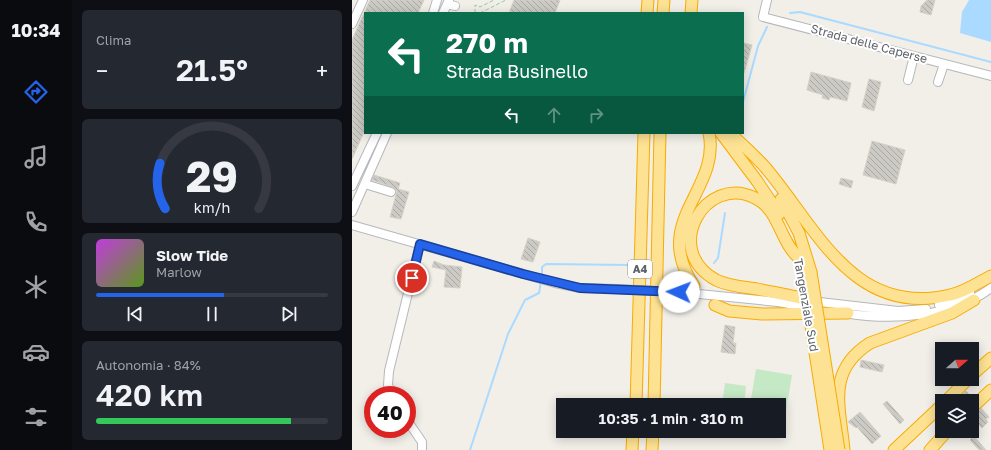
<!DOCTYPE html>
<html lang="it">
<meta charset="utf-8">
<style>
:root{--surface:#171b24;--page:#242831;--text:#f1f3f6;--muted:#9ea1a6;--line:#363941;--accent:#2563eb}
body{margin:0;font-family:"Golos Text",sans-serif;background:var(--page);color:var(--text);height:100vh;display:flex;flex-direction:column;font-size:15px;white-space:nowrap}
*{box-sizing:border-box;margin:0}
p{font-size:13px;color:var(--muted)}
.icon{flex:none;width:22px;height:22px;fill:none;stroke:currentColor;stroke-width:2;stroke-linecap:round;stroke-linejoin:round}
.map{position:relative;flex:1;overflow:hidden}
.side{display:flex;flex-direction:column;gap:10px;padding:10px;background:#0d0f14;width:280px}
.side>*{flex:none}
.guide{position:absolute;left:12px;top:12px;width:380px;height:122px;border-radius:0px;box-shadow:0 2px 10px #0003;background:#0b6e4f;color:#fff;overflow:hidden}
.needle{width:26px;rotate:69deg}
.buttons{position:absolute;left:583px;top:342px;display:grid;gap:8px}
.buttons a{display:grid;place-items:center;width:44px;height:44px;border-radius:0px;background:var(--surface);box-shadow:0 2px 10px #0003;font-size:20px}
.speed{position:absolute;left:12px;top:386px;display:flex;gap:8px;font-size:20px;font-weight:700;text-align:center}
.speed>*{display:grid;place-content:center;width:52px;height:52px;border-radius:50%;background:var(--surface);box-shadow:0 2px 10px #0003;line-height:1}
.speed .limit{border:6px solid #d22;background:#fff;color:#111}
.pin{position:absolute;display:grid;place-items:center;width:34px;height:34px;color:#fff;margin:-17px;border:2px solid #fff;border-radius:50%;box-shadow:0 1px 4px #0007}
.me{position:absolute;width:44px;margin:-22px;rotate:272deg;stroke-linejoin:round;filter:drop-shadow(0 0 3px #0008)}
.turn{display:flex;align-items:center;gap:14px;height:84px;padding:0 16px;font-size:18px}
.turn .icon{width:52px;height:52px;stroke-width:2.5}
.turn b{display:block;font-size:28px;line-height:34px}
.lanes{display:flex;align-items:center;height:38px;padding:0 16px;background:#0003;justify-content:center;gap:20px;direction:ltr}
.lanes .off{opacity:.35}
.big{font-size:30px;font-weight:600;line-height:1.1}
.side .card{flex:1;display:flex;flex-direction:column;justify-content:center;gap:6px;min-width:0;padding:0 14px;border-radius:6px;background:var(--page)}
.side .dial{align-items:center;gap:0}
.dial svg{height:104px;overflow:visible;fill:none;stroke:var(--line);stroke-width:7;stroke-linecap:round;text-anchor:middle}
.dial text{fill:var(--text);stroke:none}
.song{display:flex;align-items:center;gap:12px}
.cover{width:48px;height:48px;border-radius:6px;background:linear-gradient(135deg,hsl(290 70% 55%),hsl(90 70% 35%))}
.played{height:4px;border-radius:2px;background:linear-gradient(90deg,var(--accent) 55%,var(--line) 55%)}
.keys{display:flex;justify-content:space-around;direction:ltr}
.heat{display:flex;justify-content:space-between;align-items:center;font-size:22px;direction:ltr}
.charge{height:6px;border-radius:3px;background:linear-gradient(90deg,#34c759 84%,var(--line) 0)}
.trip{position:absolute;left:204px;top:398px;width:230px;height:40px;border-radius:0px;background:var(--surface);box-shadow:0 2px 10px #0003;font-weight:600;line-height:40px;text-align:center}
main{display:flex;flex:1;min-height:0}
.dock{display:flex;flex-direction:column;width:72px;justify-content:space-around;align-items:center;background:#090b0e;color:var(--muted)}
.dock .icon{width:28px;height:28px}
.dock .on{color:var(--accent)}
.dock b{font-size:18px;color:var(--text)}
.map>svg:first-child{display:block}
.garden{fill:#c5e8c5}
.water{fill:#aadaff}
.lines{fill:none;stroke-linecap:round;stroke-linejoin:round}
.stream{stroke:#aadaff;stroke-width:2}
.building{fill:url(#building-back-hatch);stroke:#d6d1c6}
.minor-casing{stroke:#b5b8bc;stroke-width:10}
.highway-casing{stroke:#f9ab00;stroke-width:13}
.path{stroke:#9cc7a9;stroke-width:1;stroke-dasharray:4 2;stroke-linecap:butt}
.minor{stroke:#fff;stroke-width:8}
.highway{stroke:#fde293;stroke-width:11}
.minor-bridge-casing{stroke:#b5b8bc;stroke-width:10;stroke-linecap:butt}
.highway-bridge-casing{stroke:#f9ab00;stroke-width:13;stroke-linecap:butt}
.minor-bridge{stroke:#fff;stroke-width:8}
.highway-bridge{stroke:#fde293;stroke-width:11}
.route-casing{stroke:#184099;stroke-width:10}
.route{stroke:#2563eb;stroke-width:7}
.labels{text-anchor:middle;stroke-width:4;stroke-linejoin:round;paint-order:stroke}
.shield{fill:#fff;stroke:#8f9295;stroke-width:1}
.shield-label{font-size:11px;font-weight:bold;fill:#5f6368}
.street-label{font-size:12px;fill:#5f6368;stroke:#fff}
</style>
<main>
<nav class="dock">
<b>10:34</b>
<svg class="icon on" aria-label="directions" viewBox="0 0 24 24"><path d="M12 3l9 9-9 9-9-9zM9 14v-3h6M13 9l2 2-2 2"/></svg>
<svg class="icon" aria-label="music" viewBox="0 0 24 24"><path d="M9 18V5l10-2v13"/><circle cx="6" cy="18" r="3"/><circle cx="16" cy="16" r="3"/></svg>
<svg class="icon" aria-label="phone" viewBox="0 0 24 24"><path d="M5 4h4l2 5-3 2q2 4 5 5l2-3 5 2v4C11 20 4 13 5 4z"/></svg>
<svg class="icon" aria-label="climate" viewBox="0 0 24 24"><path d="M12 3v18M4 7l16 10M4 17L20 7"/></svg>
<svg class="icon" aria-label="car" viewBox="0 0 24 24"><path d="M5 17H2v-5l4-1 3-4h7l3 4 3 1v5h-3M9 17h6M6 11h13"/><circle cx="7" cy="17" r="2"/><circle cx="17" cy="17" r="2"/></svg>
<svg class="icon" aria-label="filters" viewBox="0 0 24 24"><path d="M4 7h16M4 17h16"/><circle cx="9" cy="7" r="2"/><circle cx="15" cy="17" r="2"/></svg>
</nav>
<section class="side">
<div class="card"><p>Clima</p>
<div class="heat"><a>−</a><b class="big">21.5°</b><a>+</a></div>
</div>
<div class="card dial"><svg viewBox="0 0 100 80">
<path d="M14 69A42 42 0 1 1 86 69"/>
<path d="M14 69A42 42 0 0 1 10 34" stroke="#2563eb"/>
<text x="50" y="56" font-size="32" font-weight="700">29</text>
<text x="50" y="72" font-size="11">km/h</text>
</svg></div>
<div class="card">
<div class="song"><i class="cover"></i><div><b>Slow Tide</b><p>Marlow</p></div></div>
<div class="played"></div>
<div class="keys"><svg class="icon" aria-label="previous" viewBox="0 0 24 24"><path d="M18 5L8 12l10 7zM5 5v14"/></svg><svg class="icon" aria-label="pause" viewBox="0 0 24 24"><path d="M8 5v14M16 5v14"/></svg><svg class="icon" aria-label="next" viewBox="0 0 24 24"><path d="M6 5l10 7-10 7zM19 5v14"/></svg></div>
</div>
<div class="card"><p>Autonomia · 84%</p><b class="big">420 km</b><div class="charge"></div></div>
</section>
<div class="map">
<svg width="639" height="450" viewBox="0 0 639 450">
<defs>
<pattern id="building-back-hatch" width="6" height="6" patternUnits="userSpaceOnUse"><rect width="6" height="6" fill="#cccac5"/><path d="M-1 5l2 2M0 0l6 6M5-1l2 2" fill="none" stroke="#a9a8a4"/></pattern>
</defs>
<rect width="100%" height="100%" fill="#f1efe8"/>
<path class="garden" d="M 404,369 L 440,375 L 434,411 L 427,410 L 427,405 L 398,405 Z
M 373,383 L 394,386 L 392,405 L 370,405 Z"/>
<path class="water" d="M 617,0 L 639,0 L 639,42 L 608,33 L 610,12 Z"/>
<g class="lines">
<path class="stream" d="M 438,13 L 448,12 L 639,62
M 391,102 L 406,46 L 415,27
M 362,263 L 366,258 L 373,213
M 190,277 L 190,267 L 194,264 L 277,265
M 118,450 L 156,334 L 173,300 L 187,293 L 189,281"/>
</g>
<path class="building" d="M 18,0 L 72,0 L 66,13 L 13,13 L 13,130 L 0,159 L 0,40 Z
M 162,0 L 208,0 L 203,13 L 157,13 Z
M 575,0 L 583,0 L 579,15 L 568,12 L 569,6 Z
M 392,43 L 400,45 L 392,73 L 391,73 L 391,49 Z
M 459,72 L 499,83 L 495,101 L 478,97 L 477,100 L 470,98 L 471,95 L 455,90 Z
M 517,79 L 529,82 L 522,111 L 510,107 Z
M 520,141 L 553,150 L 544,184 L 511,175 Z
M 22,175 L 48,183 L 46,189 L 57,192 L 49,219 L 38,217 L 45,191 L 41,187 L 20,180 Z
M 489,178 L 501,181 L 499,188 L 487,184 Z
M 176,238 L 188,242 L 181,262 L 169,259 Z
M 82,261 L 92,265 L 110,267 L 108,288 L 92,287 L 94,270 L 80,267 Z
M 373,325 L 383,327 L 381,343 L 384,343 L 383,354 L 369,352 Z
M 509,360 L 532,365 L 530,372 L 508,367 Z
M 614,391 L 620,398 L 618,401 L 605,401 Z
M 535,401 L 552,420 L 548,424 L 531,404 Z
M 620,408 L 623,410 L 629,408 L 637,417 L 634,419 L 636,422 L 630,428 L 620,417 Z
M 508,412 L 529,436 L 520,444 L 505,427 L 504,428 L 496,422 Z
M 622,436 L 634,450 L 627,450 L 618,440 Z"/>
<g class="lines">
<defs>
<path id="minor" d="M 415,0 L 411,17 L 639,76
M 95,4 L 103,6
M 81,13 L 85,0
M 91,13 L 97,0
M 0,24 L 11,0
M 556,80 L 562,56
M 586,82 L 592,64
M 13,184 L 39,192
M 0,186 L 25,133
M 0,212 L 35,133
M 0,225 L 203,283 L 228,288 L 266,289
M 327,292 L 426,302 L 460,308
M 459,301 L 546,311 L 574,309
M 587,305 L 618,293
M 492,313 C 540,321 598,318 639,288
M 40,395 L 36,385 L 37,371 L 68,244
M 55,420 L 70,442 L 70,450"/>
<path id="highway" d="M 295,13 L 296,0
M 311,13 L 312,0
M 339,13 L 340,0
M 369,133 L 405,181 L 427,214
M 380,135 C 391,145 403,156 413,167 C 464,227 501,318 598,295 C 613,292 625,283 639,276
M 429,199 L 447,233 L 459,272
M 447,258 C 428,242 427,209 403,198 C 353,173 309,250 364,280 C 376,286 391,287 405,289 C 424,293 442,296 461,301
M 342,286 C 298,221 369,190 357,133
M 363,305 L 377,311 L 410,314 L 496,313
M 620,375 L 639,358
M 594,401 L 616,379
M 625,403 L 639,390
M 284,405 L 292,133
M 302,405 L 308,133
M 280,450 L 281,431
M 300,450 L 301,431
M 492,450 C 488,406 474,371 518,343 L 600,313 L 622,300
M 542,450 L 590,405
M 578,450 L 595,431"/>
</defs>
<use href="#minor" class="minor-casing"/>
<use href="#highway" class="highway-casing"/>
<path class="path" d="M 123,13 L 123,5 L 128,7 L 142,0
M 128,13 L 154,0"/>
<use href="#minor" class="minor"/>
<use href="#highway" class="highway"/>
<defs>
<path id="minor-bridge" d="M 266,289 L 327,292"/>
<path id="highway-bridge" d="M 459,272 L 487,450
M 451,274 L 478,450"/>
</defs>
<use href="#minor-bridge" class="minor-bridge-casing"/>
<use href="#highway-bridge" class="highway-bridge-casing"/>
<use href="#minor-bridge" class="minor-bridge"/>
<use href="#highway-bridge" class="highway-bridge"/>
</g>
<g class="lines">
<defs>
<path id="route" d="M 60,278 L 68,244 L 171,274 L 228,288 L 327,292"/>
</defs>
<use href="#route" class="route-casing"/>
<use href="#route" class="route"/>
</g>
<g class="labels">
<rect class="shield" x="276" y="260" width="24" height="18" rx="3"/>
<g class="shield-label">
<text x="288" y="273">A4</text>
</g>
<g class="street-label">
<text transform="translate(517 44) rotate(15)" y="4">Strada delle Caperse</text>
<text transform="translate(454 305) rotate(80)" y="4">Tangenziale Sud</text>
</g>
</g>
</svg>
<div class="buttons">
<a><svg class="needle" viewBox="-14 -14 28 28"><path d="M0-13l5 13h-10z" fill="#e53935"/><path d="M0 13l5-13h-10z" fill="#9ea1a6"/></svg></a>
<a><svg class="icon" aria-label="layers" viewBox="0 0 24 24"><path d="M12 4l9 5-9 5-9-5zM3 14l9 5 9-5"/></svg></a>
</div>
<div class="speed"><div class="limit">40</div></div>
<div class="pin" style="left:60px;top:278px;background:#d93025"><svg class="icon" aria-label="arrive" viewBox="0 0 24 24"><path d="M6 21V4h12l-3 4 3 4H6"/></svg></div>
<svg class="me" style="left:327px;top:292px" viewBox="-20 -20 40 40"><circle r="19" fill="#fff"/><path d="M0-13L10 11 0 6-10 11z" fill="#2563eb"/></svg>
<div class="trip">10:35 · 1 min · 310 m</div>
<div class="guide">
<div class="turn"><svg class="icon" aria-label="left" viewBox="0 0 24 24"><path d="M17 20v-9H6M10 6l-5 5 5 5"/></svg><div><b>270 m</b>Strada Businello</div></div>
<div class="lanes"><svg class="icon" aria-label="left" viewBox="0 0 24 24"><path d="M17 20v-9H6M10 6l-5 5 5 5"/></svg><svg class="icon off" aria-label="ahead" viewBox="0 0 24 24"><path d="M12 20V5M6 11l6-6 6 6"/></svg><svg class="icon off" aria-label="right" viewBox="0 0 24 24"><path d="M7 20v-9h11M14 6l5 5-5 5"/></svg></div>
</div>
</div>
</main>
